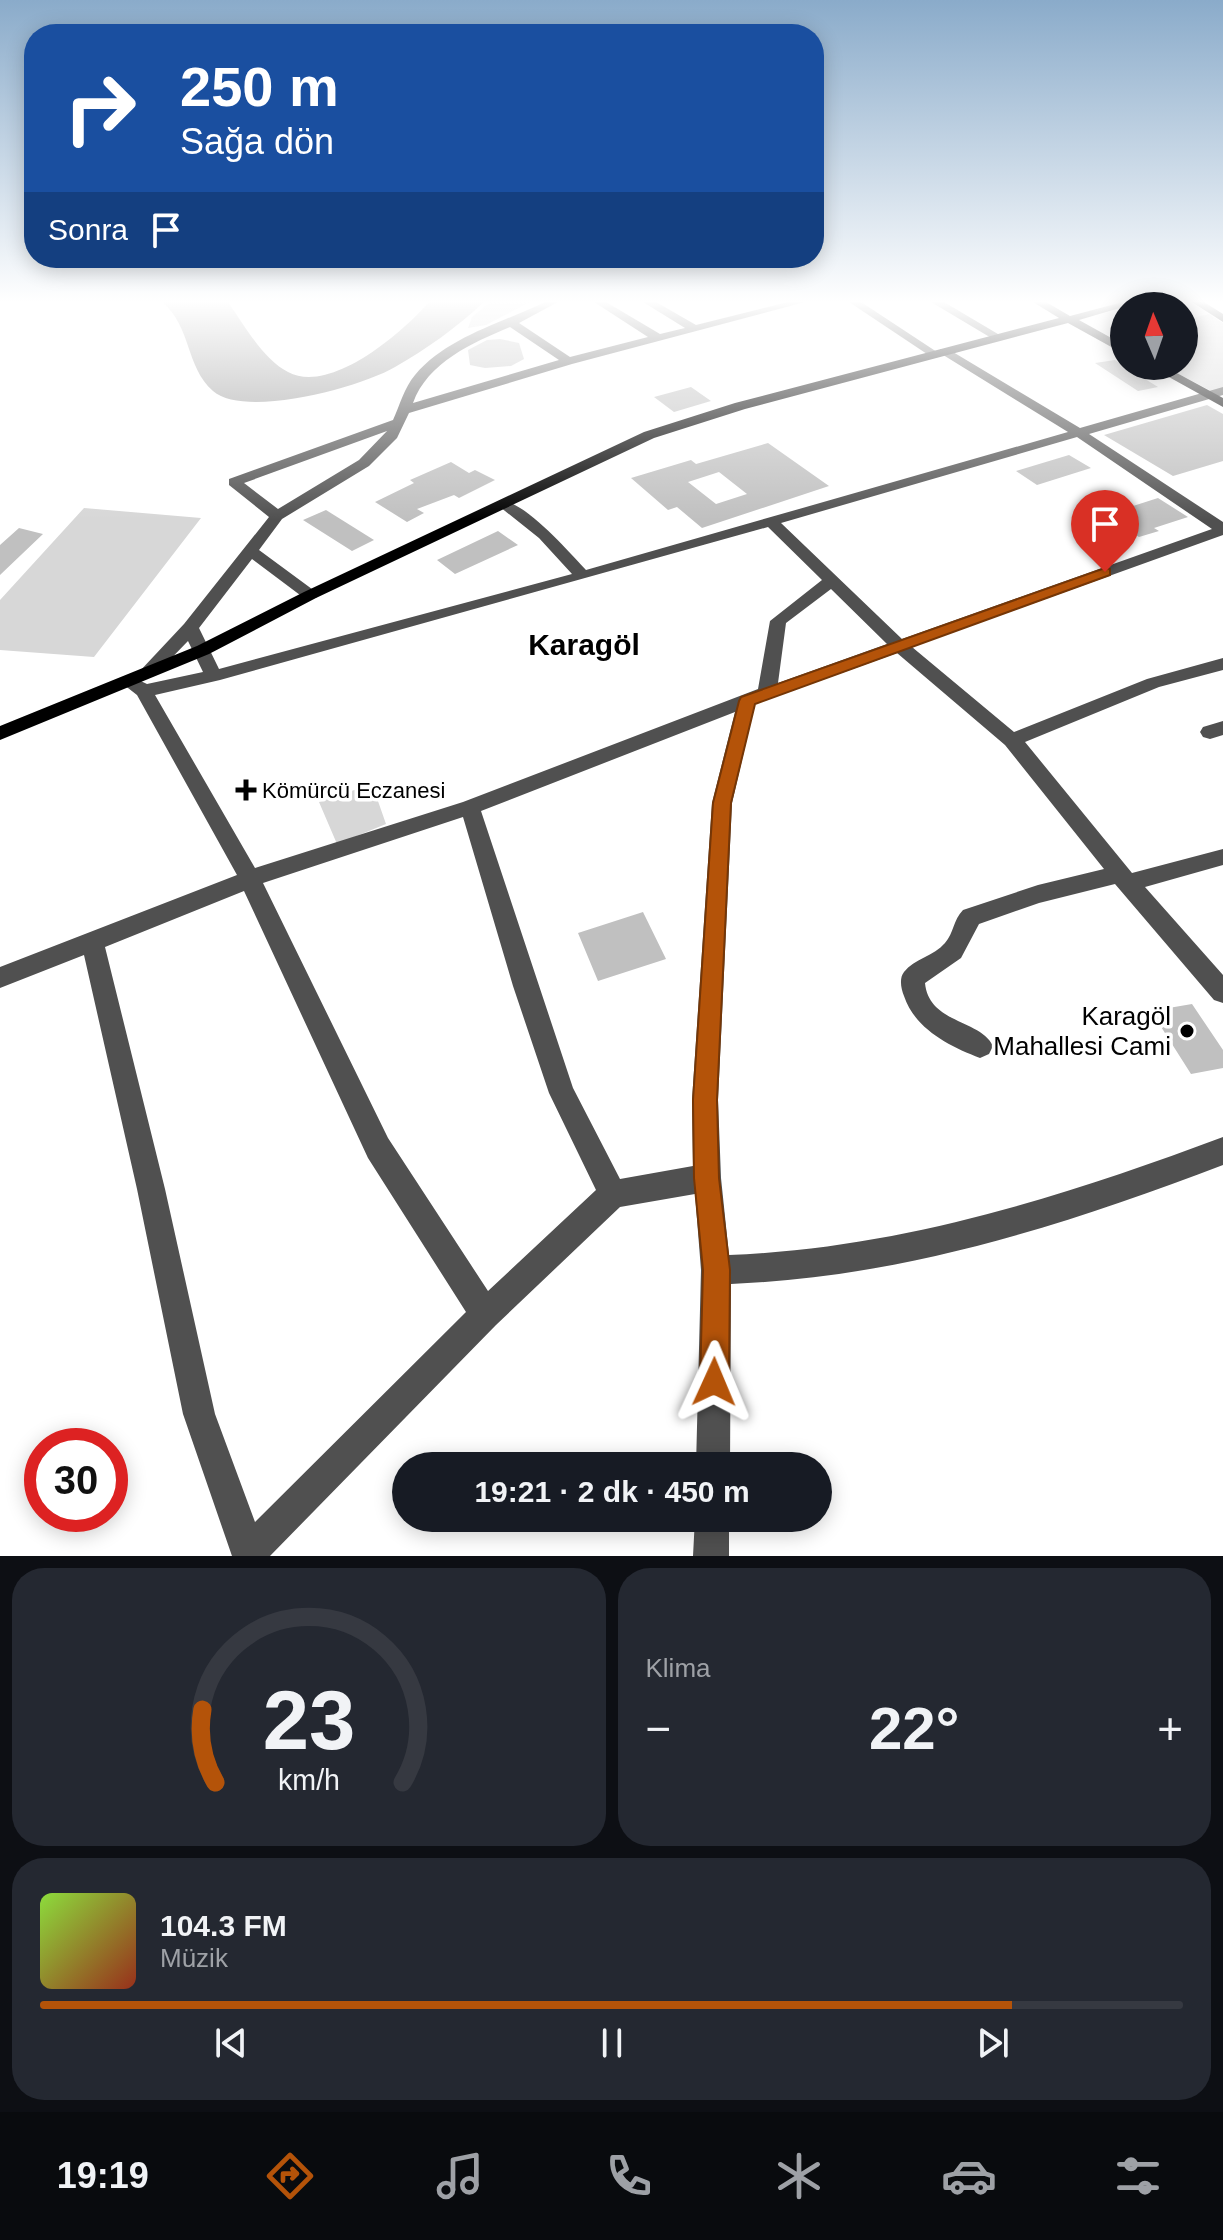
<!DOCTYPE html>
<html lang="tr">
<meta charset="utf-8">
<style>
:root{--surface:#171b24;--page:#242831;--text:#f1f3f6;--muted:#9ea1a6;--line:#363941;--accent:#b45309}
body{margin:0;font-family:Arial,sans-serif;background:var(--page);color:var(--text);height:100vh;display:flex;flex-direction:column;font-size:30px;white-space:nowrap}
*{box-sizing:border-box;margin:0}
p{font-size:26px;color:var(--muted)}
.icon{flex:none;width:44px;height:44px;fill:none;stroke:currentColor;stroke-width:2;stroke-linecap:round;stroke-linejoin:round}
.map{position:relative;height:1556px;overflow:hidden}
.side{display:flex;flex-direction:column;gap:12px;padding:12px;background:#0d0f14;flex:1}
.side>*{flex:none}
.banner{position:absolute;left:24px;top:24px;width:800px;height:244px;border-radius:32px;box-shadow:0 4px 20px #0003;background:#1a4fa0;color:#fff;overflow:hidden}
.needle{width:52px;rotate:358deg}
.buttons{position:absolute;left:1110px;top:292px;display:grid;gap:16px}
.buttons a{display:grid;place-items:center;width:88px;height:88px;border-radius:50%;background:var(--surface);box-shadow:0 4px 20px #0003;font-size:40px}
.speed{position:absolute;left:24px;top:1428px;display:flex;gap:16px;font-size:40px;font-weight:700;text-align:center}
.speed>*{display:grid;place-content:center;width:104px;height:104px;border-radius:50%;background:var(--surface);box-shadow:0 4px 20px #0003;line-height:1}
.speed .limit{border:12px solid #d22;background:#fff;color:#111}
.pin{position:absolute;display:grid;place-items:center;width:68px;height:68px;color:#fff;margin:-82px -34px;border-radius:50% 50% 50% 0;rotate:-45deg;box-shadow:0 0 8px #0007}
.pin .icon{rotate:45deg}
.me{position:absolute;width:88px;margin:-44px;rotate:1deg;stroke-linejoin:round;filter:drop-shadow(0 0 6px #0008)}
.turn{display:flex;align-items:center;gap:28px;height:168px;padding:0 24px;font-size:36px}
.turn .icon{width:104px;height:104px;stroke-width:2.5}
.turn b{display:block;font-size:56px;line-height:68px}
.then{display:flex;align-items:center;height:76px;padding:0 24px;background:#0003;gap:16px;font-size:30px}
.big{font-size:60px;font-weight:600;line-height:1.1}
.side .card{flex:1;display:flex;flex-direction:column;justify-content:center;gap:12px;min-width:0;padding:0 28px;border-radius:32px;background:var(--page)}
.side .dial{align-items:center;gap:0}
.dial svg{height:208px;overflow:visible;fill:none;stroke:var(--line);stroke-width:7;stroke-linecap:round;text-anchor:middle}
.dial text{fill:var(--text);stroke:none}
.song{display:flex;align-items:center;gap:24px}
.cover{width:96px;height:96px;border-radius:12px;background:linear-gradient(135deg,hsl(90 70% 55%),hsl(10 70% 35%))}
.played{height:8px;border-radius:4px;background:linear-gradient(90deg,var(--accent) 85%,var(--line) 85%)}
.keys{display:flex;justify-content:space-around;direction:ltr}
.heat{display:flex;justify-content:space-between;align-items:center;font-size:44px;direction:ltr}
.side .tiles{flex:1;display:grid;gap:12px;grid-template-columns:1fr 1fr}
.card:last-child{grid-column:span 2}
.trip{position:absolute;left:392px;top:1452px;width:440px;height:80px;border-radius:40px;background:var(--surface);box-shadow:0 4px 20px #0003;font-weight:600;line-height:80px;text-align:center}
.dock{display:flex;height:128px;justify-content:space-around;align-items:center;background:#090b0e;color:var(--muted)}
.dock .icon{width:56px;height:56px}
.dock .active{color:var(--accent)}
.dock b{font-size:36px;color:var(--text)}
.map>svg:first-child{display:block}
.green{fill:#d7d7d7}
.water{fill:#9e9e9e}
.building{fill:#c0c0c0;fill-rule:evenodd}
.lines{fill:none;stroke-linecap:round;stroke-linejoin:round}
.minor{fill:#505050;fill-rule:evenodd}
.major{fill:#000;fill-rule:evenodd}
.route{fill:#b45309;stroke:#753606;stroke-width:2}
.poi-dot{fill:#000;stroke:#fff;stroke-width:3}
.labels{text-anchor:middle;stroke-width:7;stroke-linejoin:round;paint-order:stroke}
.poi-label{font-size:22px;fill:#000;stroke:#fff;text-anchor:start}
.near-poi-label{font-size:26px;fill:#000;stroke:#fff;text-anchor:end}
.district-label{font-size:30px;font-weight:bold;fill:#000;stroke:#fff}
</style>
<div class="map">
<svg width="1223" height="1556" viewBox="0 0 1223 1556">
<rect width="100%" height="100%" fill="#fff"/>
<path class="green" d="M 490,302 L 530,302 L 486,325 L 468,328 L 472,317 Z
M 1209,314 L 1223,323 L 1223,388 L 1211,391 L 1164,366 L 1184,366 L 1184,320 Z
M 84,508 L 201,518 L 94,657 L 0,650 L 0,600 Z
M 372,784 L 386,824 L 337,844 L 319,802 Z"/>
<path class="water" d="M 162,302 L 228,302 C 244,325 263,359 288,372 C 331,395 403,332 429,302 L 484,302 C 457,327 427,349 395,367 C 361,387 245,419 213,391 C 185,366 192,327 162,302 Z"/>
<path class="building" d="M 500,339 L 519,343 L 524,359 L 511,366 L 485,368 L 470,365 L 468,350 L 487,340 Z
M 1115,360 L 1124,366 L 1158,387 L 1138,391 L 1095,363 Z
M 691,387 L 711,401 L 674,412 L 654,397 Z
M 1207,405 L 1223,414 L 1223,461 L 1173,476 L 1104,435 Z
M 768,443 L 829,486 L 702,528 L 677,507 L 668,510 L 631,478 L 691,460 L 696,464 ZM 719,472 L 747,494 L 716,504 L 688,482 Z
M 1069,455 L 1091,468 L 1037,485 L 1016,471 Z
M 451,462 L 469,473 L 475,470 L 495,480 L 459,498 L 454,495 L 417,509 L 424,513 L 407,522 L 375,502 L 414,483 L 410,480 Z
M 1158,498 L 1188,517 L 1154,528 L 1159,531 L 1139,537 L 1105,515 Z
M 326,510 L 374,540 L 352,551 L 303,520 Z
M 19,528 L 43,534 L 0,575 L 0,545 Z
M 498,531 L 518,545 L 455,574 L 437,560 Z
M 643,912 L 666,959 L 598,981 L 578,933 Z
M 1192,1004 L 1223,1050 L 1223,1068 L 1191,1074 L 1151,1011 Z"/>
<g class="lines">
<path class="minor" d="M 545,302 L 558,302 L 519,323 L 570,357 L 648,337 L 594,302 L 606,302 L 660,334 L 685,328 L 643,302 L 656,302 L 696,325 L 788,302 L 805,302 L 572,364 L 409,413 L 397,438 L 369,466 L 282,519 L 259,550 L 316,592 L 318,595 L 316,598 L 304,598 L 252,559 L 199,628 L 219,669 L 572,574 L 539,538 L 500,507 L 500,501 C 522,498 570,553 586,570 L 1068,432 L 940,353 L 940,349 L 948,349 L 1080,428 L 1223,387 L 1223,395 L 1089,434 L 1223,522 L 1223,535 L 912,647 L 1014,732 L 1147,679 L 1223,658 L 1223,670 L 1159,687 L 1025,742 L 1132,873 L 1223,849 L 1223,865 L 1145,887 L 1223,975 L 1223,1003 L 1214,1000 L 1115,884 L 1039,903 L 979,924 L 961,958 L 925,983 C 929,1024 980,1019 993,1046 L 989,1054 L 980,1058 C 949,1046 915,1029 904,996 C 901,989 899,978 904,972 C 914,959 934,956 945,943 C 954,933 953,920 963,910 L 1038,885 L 1104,869 L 1005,745 L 897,653 L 755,704 L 732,803 L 718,1100 L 721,1178 L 729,1255 C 902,1248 1062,1197 1223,1137 L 1223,1165 C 1063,1226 903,1277 731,1284 L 730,1466 L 696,1466 L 701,1270 L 695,1194 L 620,1207 L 496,1325 L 270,1556 L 232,1556 L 183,1414 L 137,1189 L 84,955 L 0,988 L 0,967 L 237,875 L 137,695 L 119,681 L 128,675 L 147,684 L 203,672 L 188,641 L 154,676 L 148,678 L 139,672 L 184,624 L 269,517 L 229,485 L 229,479 L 393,420 C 400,405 404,388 415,375 C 447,337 502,323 545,302 ZM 510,327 L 559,360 L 413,403 C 428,362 472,343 510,327 ZM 387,431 L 359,460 L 278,509 L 244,483 ZM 1077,437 L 1212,529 L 902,639 L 781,523 ZM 768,527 L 822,580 L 770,621 L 758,689 L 463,802 L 255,868 L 155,695 L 220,680 ZM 831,589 L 887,644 L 778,683 L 786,623 ZM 735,712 L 712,803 L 692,1100 L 693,1166 L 620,1179 L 573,1088 L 481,811 ZM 463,817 L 513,986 L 549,1093 L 596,1190 L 488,1291 L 388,1138 L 263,883 ZM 244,891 L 368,1158 L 466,1312 L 255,1522 L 215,1414 L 165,1189 L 105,947 Z
M 849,302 L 861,302 L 940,354 L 930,356 Z
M 931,302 L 944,302 L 1003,337 L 993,339 Z
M 1223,721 L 1223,735 L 1210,739 L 1203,737 L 1200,732 L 1203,727 Z
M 695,1518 L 729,1518 L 729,1556 L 693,1556 Z"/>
<path class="major" d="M 1033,302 L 1046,302 L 1070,316 L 1123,302 L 1140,302 L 1079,320 L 1124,345 L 1124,354 L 1068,323 L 745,409 L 654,438 L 316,598 L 209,654 L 0,740 L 0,726 L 197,646 L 304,592 L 644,432 L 735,403 L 1059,318 Z
M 1192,302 L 1204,302 L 1223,314 L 1223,322 Z
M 1149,366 L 1164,366 L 1223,398 L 1223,407 Z"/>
</g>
<linearGradient id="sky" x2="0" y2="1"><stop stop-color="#8aabca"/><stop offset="0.58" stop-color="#fff"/><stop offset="1" stop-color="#fff" stop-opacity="0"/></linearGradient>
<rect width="1223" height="520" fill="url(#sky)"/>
<path class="route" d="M 1105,568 L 1110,569 L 1110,575 L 755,704 L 731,803 L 717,1100 L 719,1178 L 730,1270 L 729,1382 L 725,1392 L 714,1396 L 704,1392 L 700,1382 L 703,1270 L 694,1178 L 693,1100 L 713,803 L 739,701 L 741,697 Z"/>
<g class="poi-dot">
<path d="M242 778h8v8h8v8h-8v8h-8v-8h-8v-8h8z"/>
<circle cx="1187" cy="1031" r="8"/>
</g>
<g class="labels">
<g class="poi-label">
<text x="262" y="798">Kömürcü Eczanesi</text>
</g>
<g class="near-poi-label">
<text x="1171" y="1025">Karagöl<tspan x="1171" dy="30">Mahallesi Cami</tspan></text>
</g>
<g class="district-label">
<text x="584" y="655">Karagöl</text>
</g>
</g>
</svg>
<div class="buttons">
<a><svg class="needle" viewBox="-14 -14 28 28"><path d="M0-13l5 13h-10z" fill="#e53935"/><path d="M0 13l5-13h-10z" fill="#9ea1a6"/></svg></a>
</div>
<div class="speed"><div class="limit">30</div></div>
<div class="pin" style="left:1105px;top:572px;background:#d93025"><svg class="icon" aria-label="arrive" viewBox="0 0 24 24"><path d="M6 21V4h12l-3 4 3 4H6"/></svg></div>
<svg class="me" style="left:714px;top:1382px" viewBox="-20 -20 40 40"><path d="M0-17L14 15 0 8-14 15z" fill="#b45309" stroke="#fff" stroke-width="4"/></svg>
<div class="trip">19:21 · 2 dk · 450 m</div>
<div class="banner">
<div class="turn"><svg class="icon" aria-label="right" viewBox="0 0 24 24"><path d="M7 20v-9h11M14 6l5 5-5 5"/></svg><div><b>250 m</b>Sağa dön</div></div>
<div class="then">Sonra<svg class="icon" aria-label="arrive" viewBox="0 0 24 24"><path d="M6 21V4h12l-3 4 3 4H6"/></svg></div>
</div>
</div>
<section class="side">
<div class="tiles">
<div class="card dial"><svg viewBox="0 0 100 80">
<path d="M14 69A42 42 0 1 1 86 69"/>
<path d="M14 69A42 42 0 0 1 9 41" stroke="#b45309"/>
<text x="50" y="56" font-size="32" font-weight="700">23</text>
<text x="50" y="72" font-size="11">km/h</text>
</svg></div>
<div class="card"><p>Klima</p>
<div class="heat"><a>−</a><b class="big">22°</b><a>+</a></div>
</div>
<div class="card">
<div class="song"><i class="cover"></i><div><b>104.3 FM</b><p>Müzik</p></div></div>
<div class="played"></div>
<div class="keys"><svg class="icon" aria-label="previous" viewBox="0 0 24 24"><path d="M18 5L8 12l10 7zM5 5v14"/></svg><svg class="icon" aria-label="pause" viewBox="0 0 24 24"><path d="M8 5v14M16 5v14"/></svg><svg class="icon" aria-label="next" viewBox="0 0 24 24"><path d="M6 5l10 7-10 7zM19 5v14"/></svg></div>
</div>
</div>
</section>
<nav class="dock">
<b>19:19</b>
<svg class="icon active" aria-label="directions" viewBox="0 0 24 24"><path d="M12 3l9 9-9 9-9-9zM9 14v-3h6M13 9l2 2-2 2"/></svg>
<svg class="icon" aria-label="music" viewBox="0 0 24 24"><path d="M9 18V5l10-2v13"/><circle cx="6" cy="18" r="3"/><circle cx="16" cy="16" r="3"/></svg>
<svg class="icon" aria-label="phone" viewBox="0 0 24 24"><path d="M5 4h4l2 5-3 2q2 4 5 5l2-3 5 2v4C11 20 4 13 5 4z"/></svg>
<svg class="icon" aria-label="climate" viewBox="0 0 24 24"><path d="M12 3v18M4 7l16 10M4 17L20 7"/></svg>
<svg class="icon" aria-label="car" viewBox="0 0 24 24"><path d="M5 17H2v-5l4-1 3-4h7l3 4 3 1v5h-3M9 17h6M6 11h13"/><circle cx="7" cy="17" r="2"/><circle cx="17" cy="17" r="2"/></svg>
<svg class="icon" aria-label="filters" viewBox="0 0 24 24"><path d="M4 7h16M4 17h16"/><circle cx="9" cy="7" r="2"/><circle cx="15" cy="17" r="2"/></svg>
</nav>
